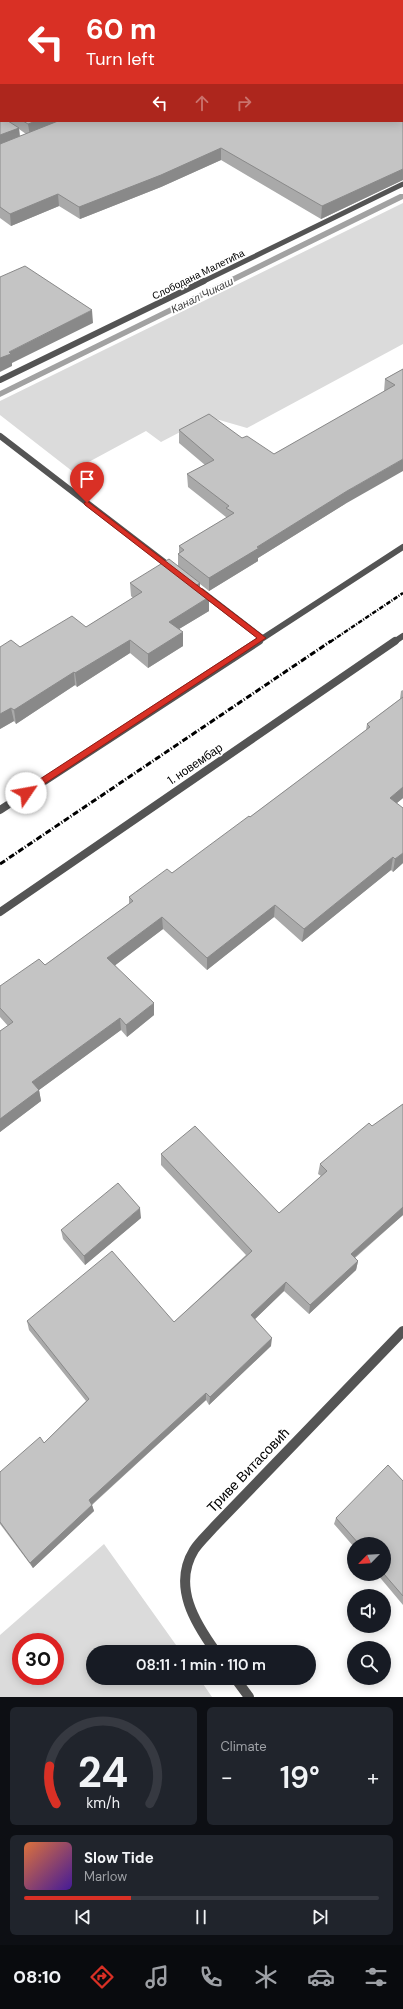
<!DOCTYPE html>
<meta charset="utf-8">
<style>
:root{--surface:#171b24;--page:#20242c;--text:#f1f3f6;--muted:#9ea1a6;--line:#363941;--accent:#d93025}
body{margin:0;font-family:"DM Sans",sans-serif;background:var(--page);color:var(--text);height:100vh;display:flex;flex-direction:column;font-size:15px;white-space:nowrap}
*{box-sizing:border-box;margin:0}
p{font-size:13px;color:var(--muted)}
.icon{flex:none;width:22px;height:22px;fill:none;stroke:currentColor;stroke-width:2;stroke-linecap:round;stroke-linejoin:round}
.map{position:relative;height:1697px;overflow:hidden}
.side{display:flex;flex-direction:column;gap:10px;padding:10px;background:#0d0f14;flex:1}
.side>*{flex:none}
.top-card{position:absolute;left:0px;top:0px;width:403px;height:122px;box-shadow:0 2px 10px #0003;background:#d93025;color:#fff;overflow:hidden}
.needle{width:26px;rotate:246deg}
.controls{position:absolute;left:347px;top:1537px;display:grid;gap:8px}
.controls a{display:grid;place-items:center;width:44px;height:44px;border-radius:50%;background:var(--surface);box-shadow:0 2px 10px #0003;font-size:20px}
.speed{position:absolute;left:12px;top:1633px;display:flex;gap:8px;font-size:20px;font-weight:700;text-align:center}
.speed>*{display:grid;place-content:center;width:52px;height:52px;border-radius:50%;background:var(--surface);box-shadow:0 2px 10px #0003;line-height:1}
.speed .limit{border:6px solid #d22;background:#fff;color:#111}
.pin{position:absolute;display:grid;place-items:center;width:34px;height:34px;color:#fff;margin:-41px -17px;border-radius:50% 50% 50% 0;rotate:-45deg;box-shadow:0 0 4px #0007}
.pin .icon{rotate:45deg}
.me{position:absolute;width:44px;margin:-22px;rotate:57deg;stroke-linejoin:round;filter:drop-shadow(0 0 3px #0008)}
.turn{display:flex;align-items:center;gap:14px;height:84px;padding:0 20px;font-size:18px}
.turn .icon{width:52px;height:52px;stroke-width:2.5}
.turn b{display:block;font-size:28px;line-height:34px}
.lanes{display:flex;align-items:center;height:38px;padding:0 20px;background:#0003;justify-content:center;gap:20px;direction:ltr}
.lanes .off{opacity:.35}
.big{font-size:30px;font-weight:600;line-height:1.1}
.side .card{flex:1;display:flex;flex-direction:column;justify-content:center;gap:6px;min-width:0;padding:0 14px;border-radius:6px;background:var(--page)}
.side .dial{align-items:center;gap:0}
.dial svg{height:104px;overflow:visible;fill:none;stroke:var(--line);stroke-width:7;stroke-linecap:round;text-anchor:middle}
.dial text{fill:var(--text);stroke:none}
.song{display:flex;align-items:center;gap:12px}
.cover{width:48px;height:48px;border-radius:6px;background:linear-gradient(135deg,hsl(20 70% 55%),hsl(260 70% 35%))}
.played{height:4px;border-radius:2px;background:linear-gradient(90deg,var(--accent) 30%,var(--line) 30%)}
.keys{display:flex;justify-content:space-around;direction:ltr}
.heat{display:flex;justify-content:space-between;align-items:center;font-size:22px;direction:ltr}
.side .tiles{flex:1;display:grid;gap:10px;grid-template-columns:1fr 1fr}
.card:last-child{grid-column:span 2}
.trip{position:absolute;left:86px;top:1645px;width:230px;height:40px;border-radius:20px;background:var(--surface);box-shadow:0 2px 10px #0003;font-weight:600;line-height:40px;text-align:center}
.menu{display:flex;height:64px;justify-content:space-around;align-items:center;background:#090b0e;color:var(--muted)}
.menu .icon{width:28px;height:28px}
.menu .current{color:var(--accent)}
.menu b{font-size:18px;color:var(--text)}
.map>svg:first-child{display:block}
.green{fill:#dbdbdb;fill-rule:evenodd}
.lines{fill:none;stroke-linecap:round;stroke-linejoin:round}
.stream{fill:#a2a2a2;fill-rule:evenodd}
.lane{stroke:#545454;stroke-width:6}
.street-far3{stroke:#545454;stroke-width:5}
.street-far2{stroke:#545454;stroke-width:6}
.street-far1{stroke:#545454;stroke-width:8}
.street{stroke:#545454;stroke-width:10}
.rail-far1{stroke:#000;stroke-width:2.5;stroke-dasharray:4.5 1.5 1 1.5;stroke-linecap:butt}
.rail{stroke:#000;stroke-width:3;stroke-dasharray:6 2 1 2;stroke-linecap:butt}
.wall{fill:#a9a9a9;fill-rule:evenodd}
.shaded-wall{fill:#898989}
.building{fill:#c4c4c4;stroke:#898989}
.route{fill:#d93025;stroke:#8d1f18}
.labels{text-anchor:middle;stroke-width:3.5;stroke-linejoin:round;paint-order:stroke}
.far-street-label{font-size:10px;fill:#000;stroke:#fff}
.far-water-label{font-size:11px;font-style:italic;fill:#434343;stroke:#fff}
.street-label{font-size:12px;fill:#000;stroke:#fff}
.near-street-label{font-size:14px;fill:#000;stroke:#fff}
</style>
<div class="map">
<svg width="403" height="1697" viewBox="0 0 403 1697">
<rect width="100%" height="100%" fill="#fff"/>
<path class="green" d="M 403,203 L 403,344 L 247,428 L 209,417 L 161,442 L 146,431 L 72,471 L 0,415 L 0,401 Z
M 104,1544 L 181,1652 L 93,1652 L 93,1678 L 199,1678 L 212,1697 L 0,1697 L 0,1635 ZM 21,1642 L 55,1642 L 55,1676 L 21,1676 Z"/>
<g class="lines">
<path class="stream" d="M 400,194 L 403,194 L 403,199 L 0,397 L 0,391 Z"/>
<path class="lane" d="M 0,436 L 172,568
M 201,591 L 262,638"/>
<path class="street-far3" d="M 202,282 L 403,184"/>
<path class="street-far2" d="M 0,380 L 204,281
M 257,642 L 403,547
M 394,642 L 403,636"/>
<path class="street-far1" d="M 0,810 L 259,641
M 0,912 L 395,641"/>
<path class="street" d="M 216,1652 C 195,1623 172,1586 194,1550 C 199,1542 207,1535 214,1527 L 403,1331
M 235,1678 L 249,1697"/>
<path class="rail-far1" d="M 330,642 L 403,593"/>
<path class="rail" d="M 0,864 L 331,641"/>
</g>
<path class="wall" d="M 55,0 L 403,0 L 402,1 L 56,1 Z
M 0,35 L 1,36 L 1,121 L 140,121 L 141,122 L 403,52 L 403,180 L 321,219 L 221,160 L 161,187 L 80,219 L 59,206 L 11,226 L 0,218 ZM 19,129 L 26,134 L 20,136 Z
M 403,369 L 345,504 L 258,558 L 258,561 L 209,591 L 200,584 L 200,590 L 209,611 L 179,629 L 183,646 L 148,668 L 130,653 L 77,687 L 75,685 L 16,724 L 14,721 L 0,729 L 0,647 L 20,647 L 86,627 L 133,598 L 131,596 L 130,583 L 178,566 L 178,554 L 179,553 L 179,546 L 226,518 L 226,517 L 188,487 L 187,474 L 205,465 L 179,443 L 179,430 L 242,438 L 274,454 L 384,392 L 385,379 Z
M 403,690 L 403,798 L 397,803 L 403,863 L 393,872 L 391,870 L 302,942 L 274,917 L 207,970 L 163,929 L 115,965 L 154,1015 L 127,1037 L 121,1030 L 39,1090 L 41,1101 L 0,1132 L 0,1031 L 8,1026 L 0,1017 L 0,986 L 45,965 L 129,904 L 129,897 L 172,873 L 250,817 L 366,730 L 367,724 L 400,699 L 401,691 Z
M 403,1104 L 403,1215 L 355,1258 L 358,1261 L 356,1270 L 309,1314 L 284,1291 L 255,1319 L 271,1346 L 209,1405 L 206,1400 L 92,1505 L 94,1511 L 33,1568 L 0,1524 L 0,1472 L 44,1443 L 86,1401 L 29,1330 L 27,1321 L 174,1322 L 246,1255 L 161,1165 L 161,1154 L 279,1213 L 321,1176 L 318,1174 L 320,1164 Z
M 141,1218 L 85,1265 L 63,1239 L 61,1230 Z
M 403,1481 L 403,1605 L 377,1574 L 384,1574 L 384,1544 L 354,1544 L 354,1547 L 334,1524 L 336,1518 Z"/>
<path class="shaded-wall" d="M 403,33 L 403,44 L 402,45 L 402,34 Z
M 0,107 L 1,107 L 1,119 L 0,119 Z
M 36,121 L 67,121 L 30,136 L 28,124 Z
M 19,128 L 20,140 L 0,148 L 0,135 Z
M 221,148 L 221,160 L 161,187 L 80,219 L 79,207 Z
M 403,169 L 403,180 L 321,219 L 322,206 Z
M 58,194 L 59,206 L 11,226 L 10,214 Z
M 92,310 L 93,323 L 12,363 L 12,366 L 0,372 L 0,358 L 9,352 Z
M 403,459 L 403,471 L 345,504 L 258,558 L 258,561 L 209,591 L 209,578 L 257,547 L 347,491 Z
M 200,583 L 200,596 L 195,586 Z
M 209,597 L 209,611 L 169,635 L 169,622 Z
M 183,632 L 183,646 L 148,668 L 148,654 Z
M 130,640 L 130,653 L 77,687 L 75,673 Z
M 74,672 L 75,685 L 16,724 L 14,710 Z
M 11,708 L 14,721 L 0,729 L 0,714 Z
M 403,787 L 403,798 L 387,811 L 390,798 Z
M 403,853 L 403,863 L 393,872 L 395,859 Z
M 393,857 L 391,870 L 302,942 L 304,929 Z
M 275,905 L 274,917 L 207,970 L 207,958 Z
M 162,917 L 163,929 L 109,970 L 107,958 Z
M 154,1003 L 154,1015 L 127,1037 L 126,1025 Z
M 120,1018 L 121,1030 L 39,1090 L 41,1101 L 0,1132 L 0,1119 L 32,1082 Z
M 403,1207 L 403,1215 L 348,1263 L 351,1254 Z
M 140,1208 L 141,1218 L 85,1265 L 84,1256 Z
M 358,1261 L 356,1270 L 309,1314 L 310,1305 Z
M 286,1282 L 284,1291 L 250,1324 L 251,1315 Z
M 272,1338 L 271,1346 L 209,1405 L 210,1397 Z
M 206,1393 L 206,1400 L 90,1506 L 89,1500 Z
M 92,1505 L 94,1511 L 33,1568 L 30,1563 Z"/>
<path class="building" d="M 75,0 L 403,0 L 403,33 L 402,34 L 402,1 L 73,1 Z
M 0,35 L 1,36 L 1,107 L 0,107 Z
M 402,52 L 403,52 L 403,169 L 322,206 L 221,148 L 161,175 L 79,207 L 58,194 L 10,214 L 0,207 L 0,144 L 58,121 L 140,121 L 141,122 L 142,121 L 402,121 Z
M 0,116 L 1,116 L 1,121 L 8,121 L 19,128 L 0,135 Z
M 23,121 L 36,121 L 28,124 Z
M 25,266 L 92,310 L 9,352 L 11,354 L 0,358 L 0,277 Z
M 403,369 L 403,459 L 347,491 L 257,547 L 259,548 L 209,578 L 178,554 L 184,550 L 179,546 L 234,513 L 226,508 L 229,506 L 187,474 L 214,460 L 179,430 L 209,414 L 242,438 L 247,436 L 274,454 L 395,385 L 385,379 Z
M 169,559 L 200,583 L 195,586 L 209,597 L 169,622 L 183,632 L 148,654 L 130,640 L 75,673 L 74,672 L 14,710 L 11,708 L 0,714 L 0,647 L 11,640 L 20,647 L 72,616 L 86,627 L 142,592 L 130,583 Z
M 403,697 L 403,787 L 390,798 L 403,808 L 403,853 L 395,859 L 393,857 L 304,929 L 275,905 L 207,958 L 162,917 L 107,958 L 154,1003 L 126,1025 L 120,1018 L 32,1082 L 39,1090 L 0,1119 L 0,1031 L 13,1022 L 0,1008 L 0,986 L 39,959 L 45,965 L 133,901 L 129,897 L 167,869 L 172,873 L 249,816 L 250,817 L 370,727 L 367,724 Z
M 403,1104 L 403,1207 L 351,1254 L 358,1261 L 310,1305 L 286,1282 L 251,1315 L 272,1338 L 210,1397 L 206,1393 L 89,1500 L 92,1505 L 30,1563 L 0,1522 L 0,1472 L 40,1437 L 44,1443 L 89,1399 L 27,1321 L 112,1251 L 174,1322 L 252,1251 L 161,1154 L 195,1126 L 279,1213 L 327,1171 L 320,1164 L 369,1123 L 372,1126 Z
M 118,1183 L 140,1208 L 84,1256 L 61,1230 Z
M 388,1465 L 403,1481 L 403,1596 L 384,1574 L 384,1544 L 359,1544 L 336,1518 Z"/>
<path class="route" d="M 87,501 L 266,638 L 26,796 L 23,795 L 23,790 L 257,638 L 85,505 L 84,503 Z"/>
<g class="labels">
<g class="far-street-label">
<text transform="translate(198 274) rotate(-26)" y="4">Слободана Малетића</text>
</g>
<g class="far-water-label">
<text transform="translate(202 295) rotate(-26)" y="4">Канал Чикаш</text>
</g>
<g class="street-label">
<text transform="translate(195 764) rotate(-34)" y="4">1. новембар</text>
</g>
<g class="near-street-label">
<text transform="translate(248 1470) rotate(-46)" y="5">Триве Витасовић</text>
</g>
</g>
</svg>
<div class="controls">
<a><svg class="needle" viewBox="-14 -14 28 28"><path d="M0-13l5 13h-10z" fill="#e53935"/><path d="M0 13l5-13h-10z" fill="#9ea1a6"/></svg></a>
<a><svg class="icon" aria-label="sound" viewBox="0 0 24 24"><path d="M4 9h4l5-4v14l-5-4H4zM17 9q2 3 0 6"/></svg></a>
<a><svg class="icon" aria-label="search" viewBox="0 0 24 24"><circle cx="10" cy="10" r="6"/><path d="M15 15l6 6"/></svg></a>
</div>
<div class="speed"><div class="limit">30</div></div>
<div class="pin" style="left:87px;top:503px;background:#d93025"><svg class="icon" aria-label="arrive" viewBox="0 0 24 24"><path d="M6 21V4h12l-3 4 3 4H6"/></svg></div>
<svg class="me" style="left:26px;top:793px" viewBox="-20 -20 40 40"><circle r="19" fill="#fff"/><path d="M0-13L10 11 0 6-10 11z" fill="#d93025"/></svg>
<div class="trip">08:11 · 1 min · 110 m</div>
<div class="top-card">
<div class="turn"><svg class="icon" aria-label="left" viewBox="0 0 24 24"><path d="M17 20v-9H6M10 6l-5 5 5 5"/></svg><div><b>60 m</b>Turn left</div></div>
<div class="lanes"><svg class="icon" aria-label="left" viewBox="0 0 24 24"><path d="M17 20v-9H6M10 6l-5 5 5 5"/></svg><svg class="icon off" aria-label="ahead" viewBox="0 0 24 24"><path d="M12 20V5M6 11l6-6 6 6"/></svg><svg class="icon off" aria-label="right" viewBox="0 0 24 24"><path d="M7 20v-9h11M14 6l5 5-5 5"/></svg></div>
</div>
</div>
<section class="side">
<div class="tiles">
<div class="card dial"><svg viewBox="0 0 100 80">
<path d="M14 69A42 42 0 1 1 86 69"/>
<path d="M14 69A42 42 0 0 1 9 40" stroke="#d93025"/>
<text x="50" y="56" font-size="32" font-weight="700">24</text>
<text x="50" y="72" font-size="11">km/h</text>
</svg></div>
<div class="card"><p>Climate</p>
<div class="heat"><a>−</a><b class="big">19°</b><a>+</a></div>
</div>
<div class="card">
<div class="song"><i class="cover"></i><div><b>Slow Tide</b><p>Marlow</p></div></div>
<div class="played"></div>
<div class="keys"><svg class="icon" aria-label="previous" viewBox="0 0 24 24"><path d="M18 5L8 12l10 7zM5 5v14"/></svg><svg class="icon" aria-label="pause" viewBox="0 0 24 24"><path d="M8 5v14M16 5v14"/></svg><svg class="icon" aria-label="next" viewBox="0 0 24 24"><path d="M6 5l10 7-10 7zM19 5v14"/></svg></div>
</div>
</div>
</section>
<nav class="menu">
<b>08:10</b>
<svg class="icon current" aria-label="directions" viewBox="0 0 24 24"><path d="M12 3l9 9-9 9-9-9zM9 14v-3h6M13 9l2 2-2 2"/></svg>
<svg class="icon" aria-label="music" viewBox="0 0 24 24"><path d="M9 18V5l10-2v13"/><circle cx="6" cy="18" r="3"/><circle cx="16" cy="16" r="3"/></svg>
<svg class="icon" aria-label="phone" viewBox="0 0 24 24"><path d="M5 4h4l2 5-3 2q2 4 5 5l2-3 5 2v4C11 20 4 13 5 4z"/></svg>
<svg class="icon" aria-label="climate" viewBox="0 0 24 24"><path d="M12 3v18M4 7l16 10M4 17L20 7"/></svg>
<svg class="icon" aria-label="car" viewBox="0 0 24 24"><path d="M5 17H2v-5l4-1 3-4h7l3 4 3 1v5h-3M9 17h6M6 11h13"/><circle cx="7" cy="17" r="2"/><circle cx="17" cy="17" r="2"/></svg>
<svg class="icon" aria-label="filters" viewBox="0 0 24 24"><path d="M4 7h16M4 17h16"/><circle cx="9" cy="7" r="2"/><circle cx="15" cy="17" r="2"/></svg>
</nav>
